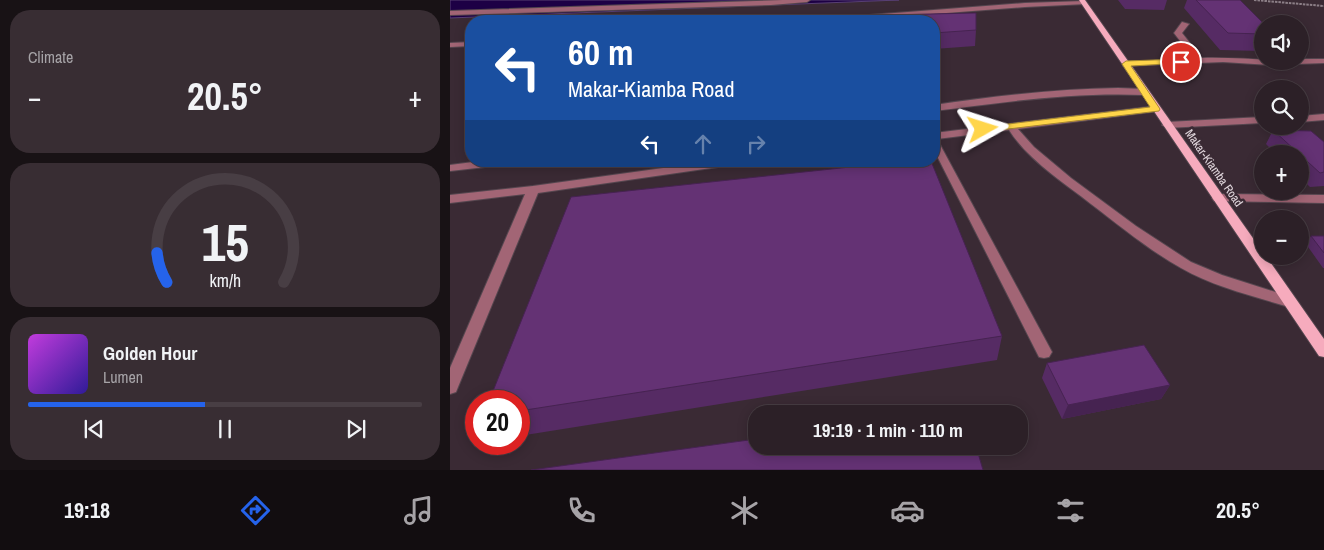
<!DOCTYPE html>
<meta charset="utf-8">
<style>
:root{--surface:#2c2027;--page:#382d33;--text:#f1f3f6;--muted:#a6a3a7;--line:#483e44;--accent:#2563eb}
body{margin:0;font-family:"Archivo Narrow",sans-serif;background:var(--page);color:var(--text);height:100vh;display:flex;flex-direction:column;font-size:19px;white-space:nowrap}
*{box-sizing:border-box;margin:0}
p{font-size:16px;color:var(--muted)}
.icon{flex:none;width:28px;height:28px;fill:none;stroke:currentColor;stroke-width:2;stroke-linecap:round;stroke-linejoin:round}
.map{position:relative;flex:1;overflow:hidden}
.sheet{display:flex;flex-direction:column;gap:10px;padding:10px;background:#181215;width:450px}
.sheet>*{flex:none}
.top-card{position:absolute;left:15px;top:15px;width:475px;height:152px;border-radius:20px;box-shadow:0 2px 12px #0003,0 0 0 1px var(--line);background:#1a4fa0;color:#fff;overflow:hidden}
.buttons{position:absolute;left:804px;top:15px;display:grid;gap:10px}
.buttons a{display:grid;place-items:center;width:55px;height:55px;border-radius:50%;background:var(--surface);box-shadow:0 2px 12px #0003,0 0 0 1px var(--line);font-size:25px}
.speed{position:absolute;left:15px;top:390px;display:flex;gap:10px;font-size:25px;font-weight:700;text-align:center}
.speed>*{display:grid;place-content:center;width:65px;height:65px;border-radius:50%;background:var(--surface);box-shadow:0 2px 12px #0003,0 0 0 1px var(--line);line-height:1}
.speed .limit{border:8px solid #d22;background:#fff;color:#111}
.pin{position:absolute;display:grid;place-items:center;width:42px;height:42px;color:#fff;margin:-21px;border:2px solid #fff;border-radius:50%;box-shadow:0 1px 5px #0007}
.me{position:absolute;width:55px;margin:-28px;rotate:84deg;stroke-linejoin:round;filter:drop-shadow(0 0 4px #0008)}
.turn{display:flex;align-items:center;gap:18px;height:105px;padding:0 20px;font-size:22px}
.turn .icon{width:65px;height:65px;stroke-width:2.5}
.turn b{display:block;font-size:35px;line-height:42px}
.lanes{display:flex;align-items:center;height:48px;padding:0 20px;background:#0003;justify-content:center;gap:25px;direction:ltr}
.lanes .off{opacity:.35}
.big{font-size:38px;font-weight:800;line-height:1.1}
.sheet .widget{flex:1;display:flex;flex-direction:column;justify-content:center;gap:8px;min-width:0;padding:0 18px;border-radius:20px;background:var(--page)}
.sheet .dial{align-items:center;gap:0}
.dial svg{height:130px;overflow:visible;fill:none;stroke:var(--line);stroke-width:7;stroke-linecap:round;text-anchor:middle}
.dial text{fill:var(--text);stroke:none}
.song{display:flex;align-items:center;gap:15px}
.cover{width:60px;height:60px;border-radius:8px;background:linear-gradient(135deg,hsl(290 70% 55%),hsl(250 70% 35%))}
.played{height:5px;border-radius:2px;background:linear-gradient(90deg,var(--accent) 45%,var(--line) 45%)}
.keys{display:flex;justify-content:space-around;direction:ltr}
.heat{display:flex;justify-content:space-between;align-items:center;font-size:28px;direction:ltr}
.trip{position:absolute;left:298px;top:405px;width:280px;height:50px;border-radius:20px;background:var(--surface);box-shadow:0 2px 12px #0003,0 0 0 1px var(--line);font-weight:800;line-height:50px;text-align:center}
.tab-bar{display:flex;height:80px;justify-content:space-around;align-items:center;background:#120d10;color:var(--muted)}
.tab-bar .icon{width:35px;height:35px}
.tab-bar .selected{color:var(--accent)}
.tab-bar b{font-size:22px;color:var(--text)}
main{display:flex;flex:1;min-height:0}
.map>svg:first-child{display:block}
.water{fill:#1d0045;stroke:#584073}
.lines{fill:none;stroke-linecap:round;stroke-linejoin:round}
.minor-casing{stroke:#55464f;stroke-width:2}
.major-casing{stroke:#55464f;stroke-width:2}
.path{stroke:#8c7f87;stroke-width:2;stroke-dasharray:2.5 1;stroke-linecap:butt}
.minor{fill:#a26575;fill-rule:evenodd}
.major{fill:#f6abbd;fill-rule:evenodd}
.wall{fill:#562b64}
.shaded-wall{fill:#462351}
.building{fill:#643274;stroke:#462351}
.route{fill:#ffd54a;stroke:#a68a30}
.labels{text-anchor:middle;stroke-width:5;stroke-linejoin:round;paint-order:stroke}
.street-label{font-size:12px;fill:#e1d7dd;stroke:#3a2a34}
</style>
<main>
<section class="sheet">
<div class="widget"><p>Climate</p>
<div class="heat"><a>−</a><b class="big">20.5°</b><a>+</a></div>
</div>
<div class="widget dial"><svg viewBox="0 0 100 80">
<path d="M14 69A42 42 0 1 1 86 69"/>
<path d="M14 69A42 42 0 0 1 8 51" stroke="#2563eb"/>
<text x="50" y="56" font-size="32" font-weight="700">15</text>
<text x="50" y="72" font-size="11">km/h</text>
</svg></div>
<div class="widget">
<div class="song"><i class="cover"></i><div><b>Golden Hour</b><p>Lumen</p></div></div>
<div class="played"></div>
<div class="keys"><svg class="icon" aria-label="previous" viewBox="0 0 24 24"><path d="M18 5L8 12l10 7zM5 5v14"/></svg><svg class="icon" aria-label="pause" viewBox="0 0 24 24"><path d="M8 5v14M16 5v14"/></svg><svg class="icon" aria-label="next" viewBox="0 0 24 24"><path d="M6 5l10 7-10 7zM19 5v14"/></svg></div>
</div>
</section>
<div class="map">
<svg width="874" height="470" viewBox="0 0 874 470">
<rect width="100%" height="100%" fill="#3a2a34"/>
<path class="water" d="M 0,0 L 449,0 L 0,18 Z"/>
<g class="lines">
<defs>
<path id="minor" d="M 333,0 L 360,0 L 357,2 L 321,5 L 0,15 L 0,11 Z
M 634,1 L 636,2 L 636,4 L 575,7 L 392,21 L 363,21 L 367,19 L 575,3 Z
M 732,22 L 739,24 L 732,33 L 752,58 C 786,57 817,61 850,61 L 850,59 L 874,59 L 874,63 L 820,65 L 773,62 L 673,66 L 673,62 L 676,62 L 744,59 L 724,33 Z
M 21,42 L 21,46 L 0,47 L 0,43 Z
M 668,88 L 695,89 L 699,92 L 695,95 C 623,92 555,102 484,111 L 484,105 C 545,96 606,89 668,88 Z
M 706,106 L 709,107 L 709,111 L 568,129 L 584,147 L 621,178 L 686,226 L 741,262 L 772,275 L 844,298 L 846,302 L 844,306 L 839,307 C 803,296 764,287 731,268 C 699,250 670,226 641,204 C 613,182 578,160 559,130 L 487,139 L 602,352 L 599,357 L 594,358 L 589,357 L 484,150 L 484,133 Z
M 874,114 L 874,120 L 850,122 L 850,116 Z
M 812,117 L 812,123 L 717,128 L 712,125 L 717,122 Z
M 31,161 L 67,161 L 62,164 L 0,171 L 0,165 Z
M 264,161 L 294,161 L 289,164 L 88,193 L 8,387 L 6,392 L 0,394 L 0,368 L 75,194 L 0,203 L 0,195 L 83,186 Z
M 768,194 L 874,195 L 874,203 L 764,201 L 762,198 L 764,195 Z"/>
<path id="major" d="M 629,0 L 635,0 L 812,251 L 812,256 L 816,256 L 874,339 L 874,357 L 869,356 Z"/>
</defs>
<use href="#minor" class="minor-casing"/>
<use href="#major" class="major-casing"/>
<path class="path" d="M 804,0 L 874,6"/>
<use href="#minor" class="minor"/>
<use href="#major" class="major"/>
</g>
<path class="wall" d="M 668,0 L 717,0 L 714,10 L 675,9 Z
M 737,0 L 790,0 L 812,24 L 812,51 L 770,50 L 734,8 Z
M 526,13 L 526,30 L 525,46 L 484,49 L 484,21 L 435,21 L 435,15 Z
M 823,130 L 874,142 L 874,186 L 860,187 L 850,177 L 850,154 L 826,154 L 816,144 Z
M 861,236 L 874,236 L 874,268 L 873,268 L 856,244 Z
M 552,336 L 547,360 L 69,436 L 69,401 Z
M 597,363 L 720,385 L 711,399 L 612,419 L 592,378 Z"/>
<path class="shaded-wall" d="M 720,385 L 711,399 L 612,419 L 618,405 Z"/>
<path class="building" d="M 746,0 L 790,0 L 814,24 L 812,24 L 812,34 L 778,33 Z
M 526,13 L 526,30 L 484,33 L 484,21 L 437,21 L 435,15 Z
M 823,130 L 861,131 L 874,142 L 874,172 L 870,173 Z
M 456,161 L 481,161 L 552,336 L 69,411 L 69,401 L 39,401 L 121,197 Z
M 861,236 L 874,236 L 874,253 Z
M 694,345 L 720,385 L 618,405 L 597,363 Z
M 515,410 L 516,414 L 485,414 Z
M 306,439 L 306,446 L 526,446 L 533,470 L 81,470 Z"/>
<path class="route" d="M 731,59 L 734,60 L 734,63 L 681,66 L 710,109 L 709,111 L 533,132 L 528,129 L 533,127 L 700,107 L 672,64 L 676,61 Z"/>
<g class="labels">
<g class="street-label">
<text transform="translate(764 168) rotate(55)" y="4">Makar-Kiamba Road</text>
</g>
</g>
</svg>
<div class="buttons">
<a><svg class="icon" aria-label="sound" viewBox="0 0 24 24"><path d="M4 9h4l5-4v14l-5-4H4zM17 9q2 3 0 6"/></svg></a>
<a><svg class="icon" aria-label="search" viewBox="0 0 24 24"><circle cx="10" cy="10" r="6"/><path d="M15 15l6 6"/></svg></a>
<a>+</a>
<a>−</a>
</div>
<div class="speed"><div class="limit">20</div></div>
<div class="pin" style="left:731px;top:62px;background:#d93025"><svg class="icon" aria-label="arrive" viewBox="0 0 24 24"><path d="M6 21V4h12l-3 4 3 4H6"/></svg></div>
<svg class="me" style="left:533px;top:129px" viewBox="-20 -20 40 40"><path d="M0-17L14 15 0 8-14 15z" fill="#ffd54a" stroke="#fff" stroke-width="4"/></svg>
<div class="trip">19:19 · 1 min · 110 m</div>
<div class="top-card">
<div class="turn"><svg class="icon" aria-label="left" viewBox="0 0 24 24"><path d="M17 20v-9H6M10 6l-5 5 5 5"/></svg><div><b>60 m</b>Makar-Kiamba Road</div></div>
<div class="lanes"><svg class="icon" aria-label="left" viewBox="0 0 24 24"><path d="M17 20v-9H6M10 6l-5 5 5 5"/></svg><svg class="icon off" aria-label="ahead" viewBox="0 0 24 24"><path d="M12 20V5M6 11l6-6 6 6"/></svg><svg class="icon off" aria-label="right" viewBox="0 0 24 24"><path d="M7 20v-9h11M14 6l5 5-5 5"/></svg></div>
</div>
</div>
</main>
<nav class="tab-bar">
<b>19:18</b>
<svg class="icon selected" aria-label="directions" viewBox="0 0 24 24"><path d="M12 3l9 9-9 9-9-9zM9 14v-3h6M13 9l2 2-2 2"/></svg>
<svg class="icon" aria-label="music" viewBox="0 0 24 24"><path d="M9 18V5l10-2v13"/><circle cx="6" cy="18" r="3"/><circle cx="16" cy="16" r="3"/></svg>
<svg class="icon" aria-label="phone" viewBox="0 0 24 24"><path d="M5 4h4l2 5-3 2q2 4 5 5l2-3 5 2v4C11 20 4 13 5 4z"/></svg>
<svg class="icon" aria-label="climate" viewBox="0 0 24 24"><path d="M12 3v18M4 7l16 10M4 17L20 7"/></svg>
<svg class="icon" aria-label="car" viewBox="0 0 24 24"><path d="M5 17H2v-5l4-1 3-4h7l3 4 3 1v5h-3M9 17h6M6 11h13"/><circle cx="7" cy="17" r="2"/><circle cx="17" cy="17" r="2"/></svg>
<svg class="icon" aria-label="filters" viewBox="0 0 24 24"><path d="M4 7h16M4 17h16"/><circle cx="9" cy="7" r="2"/><circle cx="15" cy="17" r="2"/></svg>
<b>20.5°</b>
</nav>
